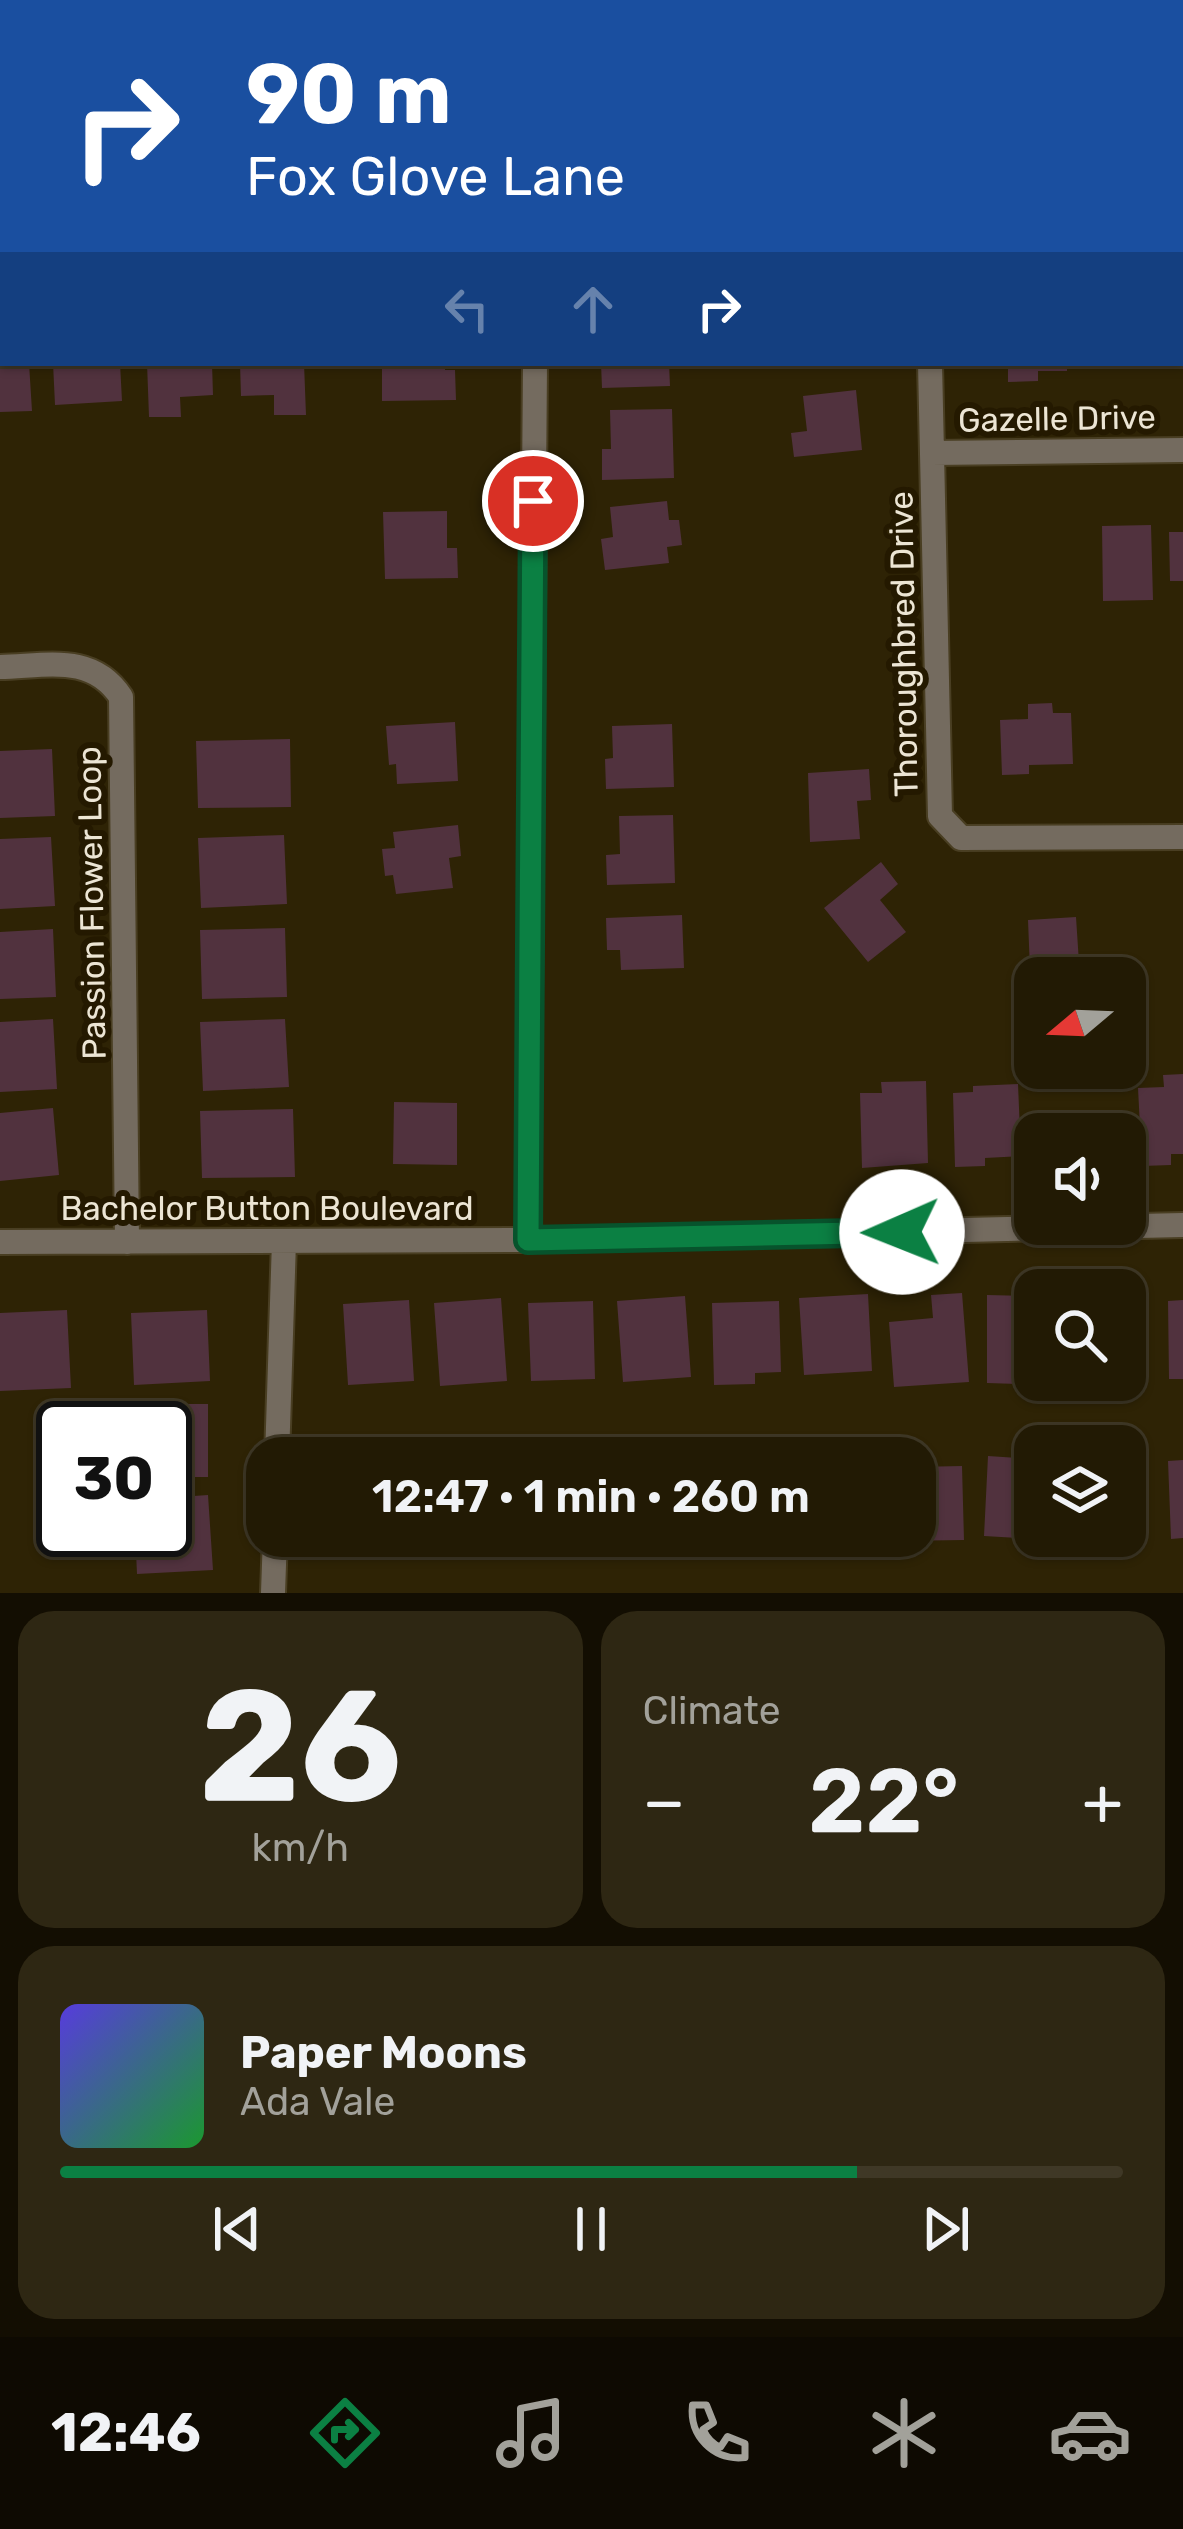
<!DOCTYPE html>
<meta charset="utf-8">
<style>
:root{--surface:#221a04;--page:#2e2713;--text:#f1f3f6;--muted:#a2a19a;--line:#3f3826;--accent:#0b8043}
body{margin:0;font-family:Rubik,sans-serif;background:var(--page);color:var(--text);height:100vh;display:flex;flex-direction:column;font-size:45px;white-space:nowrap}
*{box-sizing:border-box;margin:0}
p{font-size:39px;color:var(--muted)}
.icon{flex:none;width:66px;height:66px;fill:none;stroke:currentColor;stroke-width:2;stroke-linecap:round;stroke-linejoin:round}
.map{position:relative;height:1593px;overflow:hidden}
.side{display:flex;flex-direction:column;gap:18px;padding:18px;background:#130e02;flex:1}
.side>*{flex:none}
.guide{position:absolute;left:0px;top:0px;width:1185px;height:366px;box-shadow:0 3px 9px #0004,0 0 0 3px var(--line);background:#1a4fa0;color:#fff;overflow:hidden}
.needle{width:78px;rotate:251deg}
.tools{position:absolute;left:1014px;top:957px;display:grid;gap:24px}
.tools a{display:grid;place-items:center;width:132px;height:132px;border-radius:24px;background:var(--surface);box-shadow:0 3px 9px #0004,0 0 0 3px var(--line);font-size:60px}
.speed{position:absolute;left:36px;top:1401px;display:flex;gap:24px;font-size:60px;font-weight:700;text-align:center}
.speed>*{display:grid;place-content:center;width:156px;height:156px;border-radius:50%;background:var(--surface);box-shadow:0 3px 9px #0004,0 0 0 3px var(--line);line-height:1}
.speed .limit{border:6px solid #111;border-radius:18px;background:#fff;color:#111}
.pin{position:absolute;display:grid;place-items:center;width:102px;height:102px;color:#fff;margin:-51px;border:6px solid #fff;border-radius:50%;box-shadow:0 3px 12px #0007}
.me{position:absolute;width:132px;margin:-66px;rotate:269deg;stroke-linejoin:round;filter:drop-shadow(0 0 9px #0008)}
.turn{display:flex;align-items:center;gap:42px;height:252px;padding:0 48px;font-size:54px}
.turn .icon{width:156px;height:156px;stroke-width:2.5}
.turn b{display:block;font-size:84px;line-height:102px}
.lanes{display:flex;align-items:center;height:114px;padding:0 48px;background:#0003;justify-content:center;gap:60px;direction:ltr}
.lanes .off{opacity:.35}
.big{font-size:90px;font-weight:600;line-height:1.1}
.side .card{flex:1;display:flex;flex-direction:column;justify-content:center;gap:18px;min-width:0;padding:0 42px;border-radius:36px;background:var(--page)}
.side .dial{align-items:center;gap:0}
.dial b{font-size:156px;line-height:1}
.song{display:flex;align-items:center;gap:36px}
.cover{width:144px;height:144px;border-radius:18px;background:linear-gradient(135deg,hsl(250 70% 55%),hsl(130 70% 35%))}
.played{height:12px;border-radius:6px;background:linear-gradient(90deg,var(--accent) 75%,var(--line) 75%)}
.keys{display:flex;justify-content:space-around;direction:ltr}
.heat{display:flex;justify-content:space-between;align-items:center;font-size:66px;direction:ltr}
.side .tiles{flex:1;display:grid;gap:18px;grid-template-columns:1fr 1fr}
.card:last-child{grid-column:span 2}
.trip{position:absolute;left:246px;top:1437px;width:690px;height:120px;border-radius:36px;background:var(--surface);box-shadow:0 3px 9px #0004,0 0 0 3px var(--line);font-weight:600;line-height:120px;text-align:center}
.tab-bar{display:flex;height:192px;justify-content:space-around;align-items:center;background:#0e0a02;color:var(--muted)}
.tab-bar .icon{width:84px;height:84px}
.tab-bar .active{color:var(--accent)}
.tab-bar b{font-size:54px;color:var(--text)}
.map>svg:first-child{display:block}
.building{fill:#51323e}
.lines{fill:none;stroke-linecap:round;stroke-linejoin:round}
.minor-casing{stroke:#493e22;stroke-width:28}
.minor{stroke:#746b5f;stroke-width:24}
.route-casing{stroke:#07532c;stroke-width:30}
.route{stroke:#0b8043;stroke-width:21}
.labels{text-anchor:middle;stroke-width:12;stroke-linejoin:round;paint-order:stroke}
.street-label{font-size:33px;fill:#ece5d4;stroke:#241900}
</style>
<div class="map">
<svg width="1183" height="1593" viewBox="0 0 1183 1593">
<rect width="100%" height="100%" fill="#2e2305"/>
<path class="building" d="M 0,363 L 29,363 L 32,411 L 0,412 Z
M 53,363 L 120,363 L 122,401 L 55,405 Z
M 147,363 L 212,363 L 213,395 L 180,397 L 181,417 L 149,417 Z
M 240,363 L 304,363 L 306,415 L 274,415 L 274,395 L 241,396 Z
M 382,363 L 445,363 L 445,370 L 455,370 L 456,400 L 382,401 Z
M 601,363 L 669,363 L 670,386 L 602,388 Z
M 1008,363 L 1067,363 L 1067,371 L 1038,371 L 1038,381 L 1008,382 Z
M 856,390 L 862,450 L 794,457 L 791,433 L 807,431 L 803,396 Z
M 672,409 L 674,478 L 602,480 L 602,449 L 611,449 L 610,410 Z
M 667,501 L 669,520 L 679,520 L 682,545 L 667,547 L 669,563 L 605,570 L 601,539 L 613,537 L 610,507 Z
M 447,511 L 447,548 L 457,548 L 458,578 L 385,579 L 383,512 Z
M 1151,525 L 1153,600 L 1103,601 L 1102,526 Z
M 1169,532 L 1183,532 L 1183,581 L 1170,581 Z
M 1052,703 L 1053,713 L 1071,713 L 1073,764 L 1029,765 L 1029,774 L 1002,775 L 1000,720 L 1028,719 L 1028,704 Z
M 455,722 L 458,781 L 397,784 L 396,764 L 389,765 L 386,726 Z
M 672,724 L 674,787 L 606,789 L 605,759 L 613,758 L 612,726 Z
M 290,739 L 291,807 L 198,808 L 196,741 Z
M 52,749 L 55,816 L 0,818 L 0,751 Z
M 869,769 L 871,800 L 857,801 L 860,839 L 810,842 L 808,773 Z
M 673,815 L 675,883 L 607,885 L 606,855 L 620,854 L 619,816 Z
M 458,825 L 461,856 L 449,858 L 453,888 L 396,894 L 393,875 L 385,876 L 382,849 L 395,848 L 393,832 Z
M 284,835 L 287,904 L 201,908 L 198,838 Z
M 51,837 L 55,906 L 0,909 L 0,839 Z
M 881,862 L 898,884 L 880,900 L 906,932 L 868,962 L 824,908 Z
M 682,915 L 684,968 L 621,970 L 620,950 L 607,950 L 606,918 Z
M 1076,917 L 1080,978 L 1035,978 L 1035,994 L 1031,995 L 1028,920 Z
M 285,928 L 287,997 L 202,999 L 200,930 Z
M 53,929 L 56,997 L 0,999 L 0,932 Z
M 53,1019 L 57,1089 L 0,1092 L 0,1022 Z
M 285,1019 L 289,1087 L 203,1091 L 200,1022 Z
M 1183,1074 L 1183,1154 L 1171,1154 L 1171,1165 L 1142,1166 L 1138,1088 L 1164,1087 L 1163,1075 Z
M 926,1081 L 928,1163 L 862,1168 L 860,1093 L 882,1093 L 881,1082 Z
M 1018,1084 L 1021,1156 L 985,1158 L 985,1166 L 955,1167 L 953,1093 L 973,1092 L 973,1086 Z
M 394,1102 L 457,1103 L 457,1165 L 393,1164 Z
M 53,1108 L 59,1175 L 0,1181 L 0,1113 Z
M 293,1109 L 295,1177 L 202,1178 L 200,1111 Z
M 962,1293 L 969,1382 L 894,1387 L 889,1322 L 933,1318 L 931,1295 Z
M 1125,1293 L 1143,1293 L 1145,1368 L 1125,1368 Z
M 868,1294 L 872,1371 L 804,1375 L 799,1298 Z
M 987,1295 L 1035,1296 L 1035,1371 L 1021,1371 L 1021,1384 L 987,1383 Z
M 685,1296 L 691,1377 L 623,1382 L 617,1301 Z
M 501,1298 L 507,1381 L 440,1386 L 434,1303 Z
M 409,1300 L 414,1381 L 348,1385 L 343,1304 Z
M 1183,1300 L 1183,1379 L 1169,1379 L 1168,1301 Z
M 593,1301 L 595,1379 L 531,1381 L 528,1303 Z
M 779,1301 L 781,1372 L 755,1373 L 755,1384 L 714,1385 L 712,1303 Z
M 67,1310 L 71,1388 L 0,1391 L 0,1313 Z
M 207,1310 L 210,1381 L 134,1385 L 131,1313 Z
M 131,1404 L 208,1404 L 208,1477 L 165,1477 L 165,1428 L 131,1428 Z
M 988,1456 L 1035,1459 L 1035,1539 L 984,1536 Z
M 1141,1456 L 1145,1534 L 1125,1535 L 1125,1457 Z
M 1183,1460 L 1183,1538 L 1171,1539 L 1168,1461 Z
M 962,1466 L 964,1540 L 896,1541 L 896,1536 L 915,1536 L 915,1467 Z
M 208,1495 L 213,1570 L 137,1574 L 135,1530 L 165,1530 L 165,1498 Z
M 347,1536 L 415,1536 L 415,1547 L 347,1547 Z
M 441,1536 L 507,1536 L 507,1544 L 441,1547 Z
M 532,1536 L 596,1536 L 596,1543 L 532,1543 Z
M 747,1536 L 780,1536 L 780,1542 L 747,1544 Z"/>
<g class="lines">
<defs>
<path id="minor" d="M 924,0 L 924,3
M 0,264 L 3,264
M 930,363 L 940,816 L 961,838 L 1183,837
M 932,453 L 1183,450
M 0,667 C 47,666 92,653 121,697 L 127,1242
M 528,1240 L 535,363
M 0,1242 L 528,1240 L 1183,1225
M 277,1458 L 284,1241
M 273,1593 L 275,1536"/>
</defs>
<use href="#minor" class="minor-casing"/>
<use href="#minor" class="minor"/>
</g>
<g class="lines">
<defs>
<path id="route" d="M 533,501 L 528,1240 L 902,1232"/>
</defs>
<use href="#route" class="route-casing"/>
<use href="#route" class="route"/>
</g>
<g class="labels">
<g class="street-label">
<text transform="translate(1057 418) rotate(-1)" y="12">Gazelle Drive</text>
<text transform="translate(903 644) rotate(-91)" y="12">Thoroughbred Drive</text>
<text transform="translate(91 903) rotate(-91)" y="12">Passion Flower Loop</text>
<text x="267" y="1220">Bachelor Button Boulevard</text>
</g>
</g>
</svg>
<div class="tools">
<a><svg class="needle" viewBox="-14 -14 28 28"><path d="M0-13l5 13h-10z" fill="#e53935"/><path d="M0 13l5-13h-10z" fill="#a2a19a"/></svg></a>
<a><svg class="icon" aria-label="sound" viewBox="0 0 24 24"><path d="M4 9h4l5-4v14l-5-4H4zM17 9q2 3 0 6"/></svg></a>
<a><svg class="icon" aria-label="search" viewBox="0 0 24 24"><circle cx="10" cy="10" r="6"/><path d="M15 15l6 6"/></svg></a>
<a><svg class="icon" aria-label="layers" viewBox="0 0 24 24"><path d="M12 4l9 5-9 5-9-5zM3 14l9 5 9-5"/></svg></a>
</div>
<div class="speed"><div class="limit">30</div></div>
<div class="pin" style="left:533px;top:501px;background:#d93025"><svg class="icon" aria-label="arrive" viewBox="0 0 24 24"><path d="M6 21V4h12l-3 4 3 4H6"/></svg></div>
<svg class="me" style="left:902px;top:1232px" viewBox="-20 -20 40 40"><circle r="19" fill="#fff"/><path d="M0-13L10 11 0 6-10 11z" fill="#0b8043"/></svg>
<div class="trip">12:47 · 1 min · 260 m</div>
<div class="guide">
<div class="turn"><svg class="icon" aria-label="right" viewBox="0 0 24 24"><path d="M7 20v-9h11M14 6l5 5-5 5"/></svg><div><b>90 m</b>Fox Glove Lane</div></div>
<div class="lanes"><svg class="icon off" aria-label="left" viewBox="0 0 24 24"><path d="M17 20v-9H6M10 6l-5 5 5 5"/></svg><svg class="icon off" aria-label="ahead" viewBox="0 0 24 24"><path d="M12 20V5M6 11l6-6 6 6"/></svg><svg class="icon" aria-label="right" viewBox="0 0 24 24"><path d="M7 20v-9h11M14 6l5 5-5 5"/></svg></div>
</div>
</div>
<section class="side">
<div class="tiles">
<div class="card dial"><b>26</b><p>km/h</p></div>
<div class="card"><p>Climate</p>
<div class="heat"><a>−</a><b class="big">22°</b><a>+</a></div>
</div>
<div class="card">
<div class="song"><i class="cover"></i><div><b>Paper Moons</b><p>Ada Vale</p></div></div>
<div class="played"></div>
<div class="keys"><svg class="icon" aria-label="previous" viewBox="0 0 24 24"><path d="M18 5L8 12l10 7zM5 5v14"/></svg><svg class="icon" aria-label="pause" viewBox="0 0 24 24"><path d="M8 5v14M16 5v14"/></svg><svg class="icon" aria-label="next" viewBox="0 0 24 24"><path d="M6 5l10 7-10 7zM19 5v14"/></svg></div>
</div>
</div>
</section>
<nav class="tab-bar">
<b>12:46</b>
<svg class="icon active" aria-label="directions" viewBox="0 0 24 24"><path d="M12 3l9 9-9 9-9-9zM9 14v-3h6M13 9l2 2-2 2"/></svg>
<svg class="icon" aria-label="music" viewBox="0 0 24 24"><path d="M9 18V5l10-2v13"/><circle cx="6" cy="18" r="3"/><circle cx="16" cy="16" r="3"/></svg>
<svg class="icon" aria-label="phone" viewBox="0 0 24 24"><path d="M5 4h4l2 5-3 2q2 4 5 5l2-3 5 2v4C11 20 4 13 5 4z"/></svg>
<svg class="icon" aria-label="climate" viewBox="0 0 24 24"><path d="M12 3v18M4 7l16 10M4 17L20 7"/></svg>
<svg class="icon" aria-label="car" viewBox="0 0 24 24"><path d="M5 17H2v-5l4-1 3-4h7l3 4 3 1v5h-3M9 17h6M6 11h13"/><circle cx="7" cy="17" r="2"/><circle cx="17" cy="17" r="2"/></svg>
</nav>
